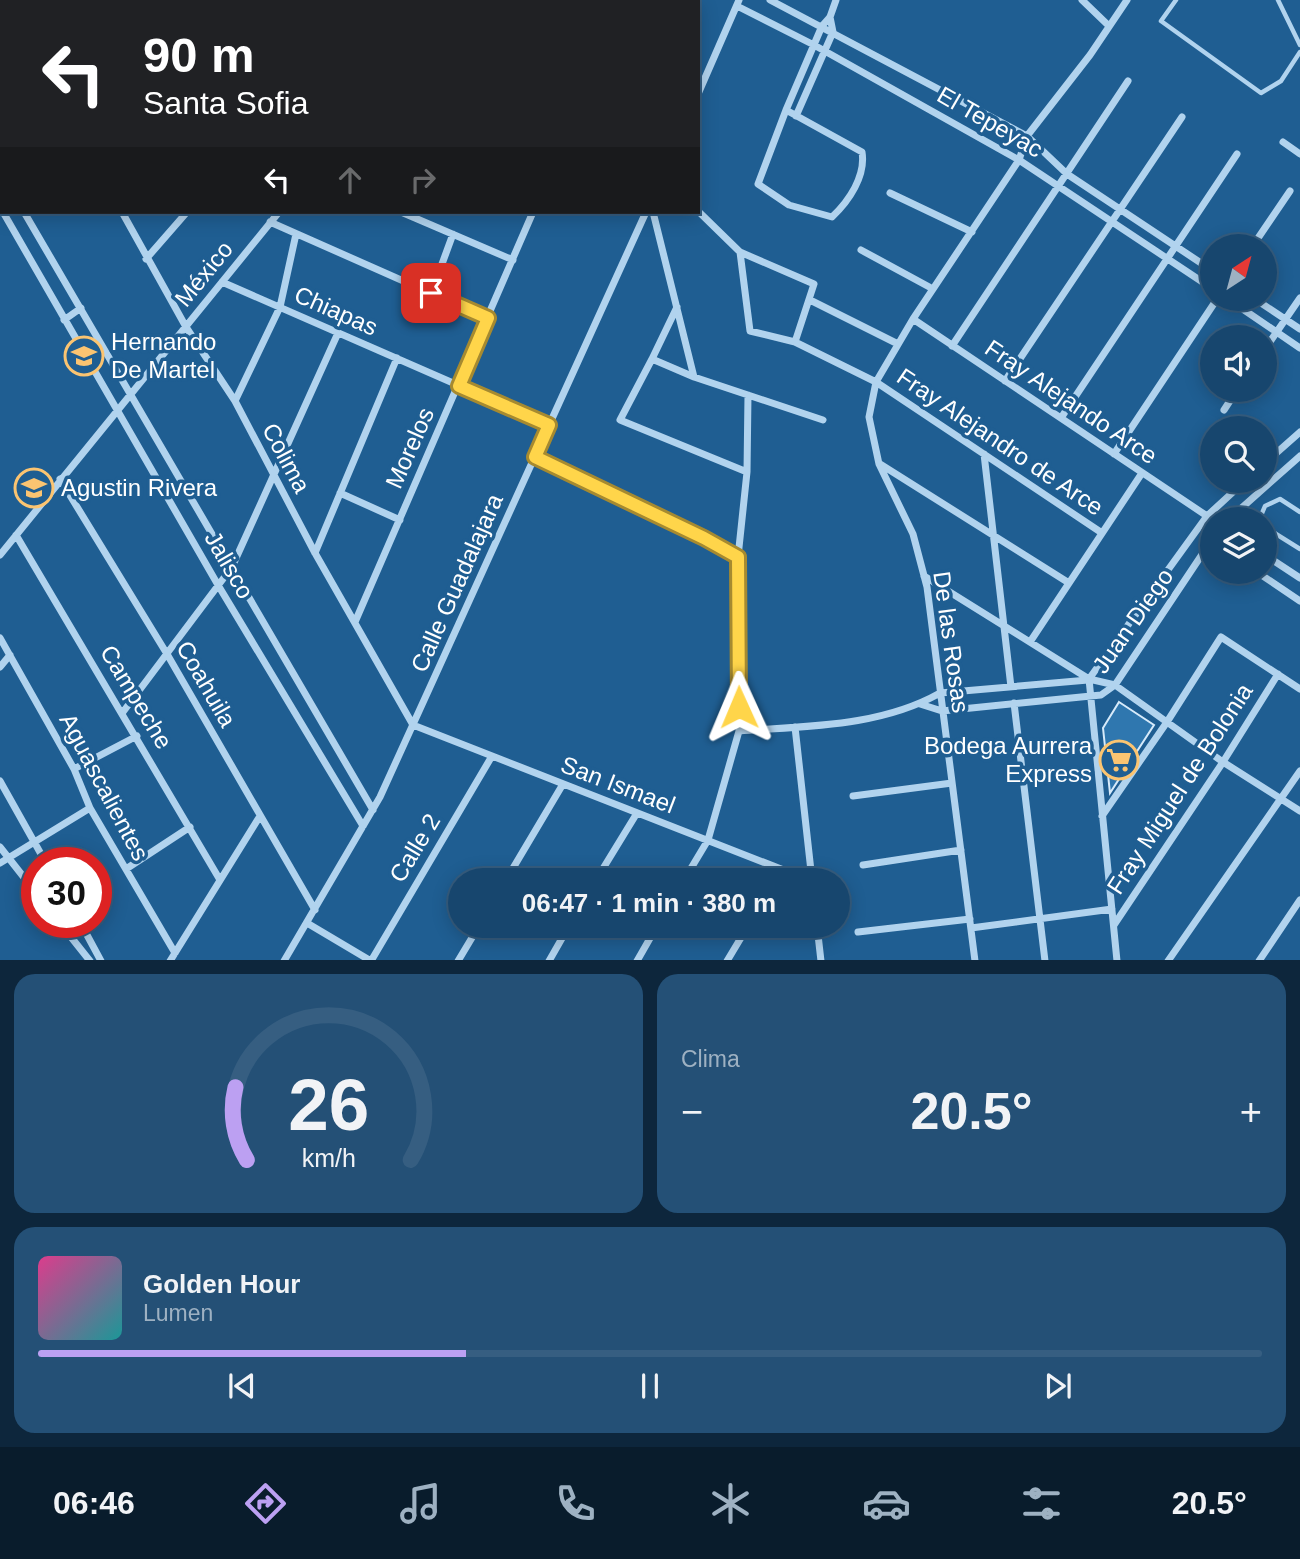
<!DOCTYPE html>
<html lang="es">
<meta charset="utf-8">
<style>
:root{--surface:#17466e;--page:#245076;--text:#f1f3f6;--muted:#9eb1c2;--line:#365e81;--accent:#bca0f2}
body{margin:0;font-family:Arial,sans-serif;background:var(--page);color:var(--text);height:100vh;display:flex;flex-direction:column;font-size:26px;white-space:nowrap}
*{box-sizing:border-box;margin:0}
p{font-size:23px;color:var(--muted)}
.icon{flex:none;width:38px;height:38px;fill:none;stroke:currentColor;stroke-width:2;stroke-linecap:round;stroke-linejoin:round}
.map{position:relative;height:960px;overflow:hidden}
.drawer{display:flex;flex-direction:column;gap:14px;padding:14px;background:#0d263c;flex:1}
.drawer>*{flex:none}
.top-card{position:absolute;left:0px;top:0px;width:700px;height:214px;box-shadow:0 4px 18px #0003,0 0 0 2px var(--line);background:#202124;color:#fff;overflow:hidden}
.needle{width:46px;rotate:36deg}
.controls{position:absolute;left:1200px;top:234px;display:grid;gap:14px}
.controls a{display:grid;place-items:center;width:77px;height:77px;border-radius:50%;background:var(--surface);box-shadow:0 4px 18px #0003,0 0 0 2px var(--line);font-size:35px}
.speed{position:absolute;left:21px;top:847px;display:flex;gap:14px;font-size:35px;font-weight:700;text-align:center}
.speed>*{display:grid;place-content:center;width:91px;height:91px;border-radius:50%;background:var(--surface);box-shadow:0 4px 18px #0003,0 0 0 2px var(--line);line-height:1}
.speed .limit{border:10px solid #d22;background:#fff;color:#111}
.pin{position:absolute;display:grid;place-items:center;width:60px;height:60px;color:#fff;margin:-30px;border-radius:14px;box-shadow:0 4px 10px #0006}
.me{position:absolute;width:77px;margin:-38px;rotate:359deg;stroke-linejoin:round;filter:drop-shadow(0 0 5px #0008)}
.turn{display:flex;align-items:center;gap:24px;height:147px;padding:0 28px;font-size:32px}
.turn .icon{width:91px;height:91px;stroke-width:2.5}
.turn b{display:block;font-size:49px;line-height:60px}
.lanes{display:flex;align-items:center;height:66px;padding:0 28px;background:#0003;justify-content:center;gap:35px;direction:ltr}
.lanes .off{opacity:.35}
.big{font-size:52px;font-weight:800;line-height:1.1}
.drawer .tile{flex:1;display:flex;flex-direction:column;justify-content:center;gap:10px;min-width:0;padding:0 24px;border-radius:21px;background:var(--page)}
.drawer .dial{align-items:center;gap:0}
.dial svg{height:182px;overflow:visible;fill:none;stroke:var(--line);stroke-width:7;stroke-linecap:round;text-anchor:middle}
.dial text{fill:var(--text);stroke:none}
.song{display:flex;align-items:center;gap:21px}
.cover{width:84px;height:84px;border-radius:10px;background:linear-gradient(135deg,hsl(330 70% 55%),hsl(180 70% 35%))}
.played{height:7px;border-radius:4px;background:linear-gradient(90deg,var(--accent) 35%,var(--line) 35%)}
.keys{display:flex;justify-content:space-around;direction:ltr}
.heat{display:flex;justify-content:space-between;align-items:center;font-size:38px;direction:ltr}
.drawer .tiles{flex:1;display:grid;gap:14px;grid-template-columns:1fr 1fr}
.tile:last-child{grid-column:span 2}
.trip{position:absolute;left:448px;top:868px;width:402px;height:70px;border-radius:35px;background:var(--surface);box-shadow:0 4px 18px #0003,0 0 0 2px var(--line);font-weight:800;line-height:70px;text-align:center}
.tabs{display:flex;height:112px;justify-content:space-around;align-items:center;background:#091c2c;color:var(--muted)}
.tabs .icon{width:49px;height:49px}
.tabs .selected{color:var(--accent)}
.tabs b{font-size:32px;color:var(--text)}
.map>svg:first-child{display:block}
.building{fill:#2f77af;stroke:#d6eafa;stroke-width:2}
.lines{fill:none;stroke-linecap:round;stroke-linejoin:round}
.service{stroke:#b1d3ee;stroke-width:4.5}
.minor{stroke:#b1d3ee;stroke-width:7}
.route-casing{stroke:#a68a30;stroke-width:18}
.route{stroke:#ffd54a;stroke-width:12}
.labels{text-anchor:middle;stroke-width:7;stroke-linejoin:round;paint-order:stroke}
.street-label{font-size:24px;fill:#fff;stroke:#1f5e92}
.poi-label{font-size:24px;fill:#fff;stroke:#1f5e92;text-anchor:start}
</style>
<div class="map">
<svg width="1300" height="961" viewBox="0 0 1300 961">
<rect width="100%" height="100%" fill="#1f5e92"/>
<path class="building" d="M 1119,702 L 1154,725 L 1110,793 L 1103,728 Z"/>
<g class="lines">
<path class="service" d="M 1176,0 L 1161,21 L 1261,93 L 1281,81 L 1300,52
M 1278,0 L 1300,45
M 1262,520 L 1260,518 L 1265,506 L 1280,499 L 1300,512
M 1265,523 L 1276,534 L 1300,549"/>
<path class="minor" d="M 8,0 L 9,2
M 277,0 L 279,2
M 770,0 L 1027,136 L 1067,174 L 1213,271
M 1082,0 L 1109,26
M 39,2 L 41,0
M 186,2 L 187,0
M 737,6 L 814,45 L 1019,160 L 1213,289
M 0,42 L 2,40
M 698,94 L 739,0
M 786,110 L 862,152 C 866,176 849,201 832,217 L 789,205 L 758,184 L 786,110 L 822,26 L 830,17 L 836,0
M 796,116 L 833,32 L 830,17
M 1283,142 L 1300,154
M 0,172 L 2,175
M 0,191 L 2,190
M 890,193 L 972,232
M 698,211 L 740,252 L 814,284 L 795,342
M 3,212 L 218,585 L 363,826
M 24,212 L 373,810
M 122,212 L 186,327 L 235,401 L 315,553 L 413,725 L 809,880
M 401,212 L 513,260
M 653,212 L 694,377 L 652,359 L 620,420 L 747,472 L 738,557
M 270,222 L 487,318
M 1252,247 L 1290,191
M 861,250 L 933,289
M 740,252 L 750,331 L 795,342 L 876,382 L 1102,533
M 146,259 L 187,212
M 222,282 L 549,425
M 431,294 L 453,234
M 1228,299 L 1300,348
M 1255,299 L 1300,329
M 810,300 L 898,344
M 913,319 L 1213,520
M 64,320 L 81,308
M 952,346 L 1128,81
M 1265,349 L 1300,298
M 652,359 L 677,307
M 694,377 L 823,420
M 1005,381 L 1182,117
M 235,401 L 280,307 L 296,234
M 1224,410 L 1237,390
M 1061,418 L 1237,154
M 984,454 L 1011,687
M 1114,454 L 1217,299
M 535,457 L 704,538 L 738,557 L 739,731 L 708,840 L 684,880
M 1265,463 L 1300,432
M 880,464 L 1069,583
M 747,472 L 748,395
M 60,479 L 167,654 L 315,910
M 340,493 L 400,520
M 1228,520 L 1300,456
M 16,535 L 220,880
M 315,553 L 397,358
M 0,555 L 279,212
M 1265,555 L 1300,578
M 1257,572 L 1300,601
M 924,576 L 1089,679 L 1115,685 L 1223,762 L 1300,811
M 355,622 L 533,212
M 0,638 L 74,769 L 90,808 L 175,953
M 1030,642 L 1142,473
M 0,667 L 10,655
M 1089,679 L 1117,961
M 1089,679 L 1207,516 L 1245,481
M 1014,703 L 1045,961
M 920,704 L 942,711 L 1101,695 L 1115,685 L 1213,538
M 123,712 L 232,567 L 338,333
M 795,727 L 812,880
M 739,731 C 806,726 880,727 940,693 L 1088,680
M 74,769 L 137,736
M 0,781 L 46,863
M 853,796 L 952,783
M 1102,816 L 1167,722 L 1221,637 L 1300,689
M 0,847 L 37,894
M 0,863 L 90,808
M 863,865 L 961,850
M 126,869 L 190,827
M 506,880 L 563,784
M 596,880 L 637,813
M 775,880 L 781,869
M 59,922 L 90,961
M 80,922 L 101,961
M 307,923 L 371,961
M 1114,925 L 1223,762 L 1278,674
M 817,926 L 821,961
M 971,928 L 1112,909
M 858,932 L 970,919
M 170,961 L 260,816
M 284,961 L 380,797 L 646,212
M 371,961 L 492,756
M 458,961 L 479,926
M 549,961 L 569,926
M 637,961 L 657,926
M 727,961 L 748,926
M 975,961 L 927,587 L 913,534 L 879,464 L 869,417 L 876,382 L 913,319 L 1019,160 L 1027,136 L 1090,55 L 1127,0
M 1168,961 L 1300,771
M 1259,961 L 1300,900"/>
</g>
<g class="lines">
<defs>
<path id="route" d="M 431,293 L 488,318 L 459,386 L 549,425 L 535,457 L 704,538 L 738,557 L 739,707"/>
</defs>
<use href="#route" class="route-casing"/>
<use href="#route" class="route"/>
</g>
<defs>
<symbol id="school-ring" viewBox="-11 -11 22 22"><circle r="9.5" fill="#1f5e92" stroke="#fbc471" stroke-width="1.5"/><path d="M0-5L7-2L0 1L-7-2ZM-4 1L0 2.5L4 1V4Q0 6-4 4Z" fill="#fbc471"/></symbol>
<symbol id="supermarket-ring" viewBox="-11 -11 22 22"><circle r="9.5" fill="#1f5e92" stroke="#fbc471" stroke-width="1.5"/><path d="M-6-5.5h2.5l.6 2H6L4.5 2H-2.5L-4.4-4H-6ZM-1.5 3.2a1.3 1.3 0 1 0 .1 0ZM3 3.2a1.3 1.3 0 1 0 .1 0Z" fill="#fbc471"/></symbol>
</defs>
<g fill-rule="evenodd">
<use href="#school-ring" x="62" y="334" width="44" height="44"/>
<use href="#school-ring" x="12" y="466" width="44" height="44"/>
<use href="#supermarket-ring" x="1097" y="738" width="44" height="44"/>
</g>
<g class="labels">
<g class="street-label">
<text transform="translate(990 122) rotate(30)" y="8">El Tepeyac</text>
<text transform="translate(204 274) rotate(-51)" y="8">México</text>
<text transform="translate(336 311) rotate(24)" y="8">Chiapas</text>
<text transform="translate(1071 402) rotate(34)" y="8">Fray Alejando Arce</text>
<text transform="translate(1000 442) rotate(34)" y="8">Fray Alejandro de Arce</text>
<text transform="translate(410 448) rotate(-66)" y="8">Morelos</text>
<text transform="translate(286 458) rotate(62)" y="8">Colima</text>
<text transform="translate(229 565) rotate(60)" y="8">Jalisco</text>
<text transform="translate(457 583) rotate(-66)" y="8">Calle Guadalajara</text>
<text transform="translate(1133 621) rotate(-55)" y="8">Juan Diego</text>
<text transform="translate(951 642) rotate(82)" y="8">De las Rosas</text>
<text transform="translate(206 684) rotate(60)" y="8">Coahuila</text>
<text transform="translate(136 697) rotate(59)" y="8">Campeche</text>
<text transform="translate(618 785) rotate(21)" y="8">San Ismael</text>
<text transform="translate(104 787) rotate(62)" y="8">Aguascalientes</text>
<text transform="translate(1180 789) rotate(-57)" y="8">Fray Miguel de Bolonia</text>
<text transform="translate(415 848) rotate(-59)" y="8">Calle 2</text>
</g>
<g class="poi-label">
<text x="111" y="350">Hernando<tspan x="111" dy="28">De Martel</tspan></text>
<text x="61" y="496">Agustin Rivera</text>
<text x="1092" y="754" text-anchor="end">Bodega Aurrera<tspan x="1092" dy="28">Express</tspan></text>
</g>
</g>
</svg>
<div class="controls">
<a><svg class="needle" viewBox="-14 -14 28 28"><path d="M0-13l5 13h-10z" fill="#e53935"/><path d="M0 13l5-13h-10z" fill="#9eb1c2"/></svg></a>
<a><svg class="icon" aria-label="sound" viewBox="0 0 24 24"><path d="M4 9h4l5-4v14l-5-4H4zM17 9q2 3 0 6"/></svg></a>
<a><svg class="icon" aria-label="search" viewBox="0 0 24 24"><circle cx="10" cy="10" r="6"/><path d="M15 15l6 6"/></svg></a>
<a><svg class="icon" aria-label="layers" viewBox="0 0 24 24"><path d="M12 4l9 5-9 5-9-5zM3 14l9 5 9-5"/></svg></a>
</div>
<div class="speed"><div class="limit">30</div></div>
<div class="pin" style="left:431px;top:293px;background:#d93025"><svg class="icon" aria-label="arrive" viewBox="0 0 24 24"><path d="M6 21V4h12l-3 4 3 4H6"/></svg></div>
<svg class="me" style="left:739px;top:707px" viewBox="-20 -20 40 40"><path d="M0-17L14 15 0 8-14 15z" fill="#ffd54a" stroke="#fff" stroke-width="4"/></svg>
<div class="trip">06:47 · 1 min · 380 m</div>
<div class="top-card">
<div class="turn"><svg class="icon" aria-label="left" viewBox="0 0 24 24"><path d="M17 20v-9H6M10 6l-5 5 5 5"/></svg><div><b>90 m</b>Santa Sofia</div></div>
<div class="lanes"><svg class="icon" aria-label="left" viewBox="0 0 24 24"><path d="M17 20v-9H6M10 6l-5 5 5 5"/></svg><svg class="icon off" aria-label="ahead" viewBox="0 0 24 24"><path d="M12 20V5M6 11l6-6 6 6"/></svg><svg class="icon off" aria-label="right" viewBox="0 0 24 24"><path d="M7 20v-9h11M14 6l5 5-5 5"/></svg></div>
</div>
</div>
<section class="drawer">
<div class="tiles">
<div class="tile dial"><svg viewBox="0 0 100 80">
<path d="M14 69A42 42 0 1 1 86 69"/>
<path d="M14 69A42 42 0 0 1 9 37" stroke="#bca0f2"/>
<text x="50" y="56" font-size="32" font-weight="700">26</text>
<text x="50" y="72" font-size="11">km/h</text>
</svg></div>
<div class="tile"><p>Clima</p>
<div class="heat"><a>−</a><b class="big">20.5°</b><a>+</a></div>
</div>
<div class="tile">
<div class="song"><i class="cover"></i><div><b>Golden Hour</b><p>Lumen</p></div></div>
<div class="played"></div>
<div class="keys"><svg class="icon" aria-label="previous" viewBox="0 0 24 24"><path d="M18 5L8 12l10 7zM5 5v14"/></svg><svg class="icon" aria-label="pause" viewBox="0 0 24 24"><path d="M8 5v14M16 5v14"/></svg><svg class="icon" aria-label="next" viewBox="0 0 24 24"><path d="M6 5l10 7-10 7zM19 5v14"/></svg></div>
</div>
</div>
</section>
<nav class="tabs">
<b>06:46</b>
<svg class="icon selected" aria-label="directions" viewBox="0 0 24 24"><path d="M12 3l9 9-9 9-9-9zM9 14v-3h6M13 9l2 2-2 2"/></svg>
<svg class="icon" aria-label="music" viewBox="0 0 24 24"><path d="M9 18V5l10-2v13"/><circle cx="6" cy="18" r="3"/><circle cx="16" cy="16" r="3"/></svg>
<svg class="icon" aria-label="phone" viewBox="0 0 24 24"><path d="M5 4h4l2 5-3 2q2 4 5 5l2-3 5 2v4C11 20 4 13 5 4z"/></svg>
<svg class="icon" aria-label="climate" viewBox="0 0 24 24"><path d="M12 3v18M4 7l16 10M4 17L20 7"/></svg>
<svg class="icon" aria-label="car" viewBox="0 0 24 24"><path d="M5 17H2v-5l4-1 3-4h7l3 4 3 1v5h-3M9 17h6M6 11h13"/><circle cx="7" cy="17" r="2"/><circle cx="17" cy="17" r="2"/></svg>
<svg class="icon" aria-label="filters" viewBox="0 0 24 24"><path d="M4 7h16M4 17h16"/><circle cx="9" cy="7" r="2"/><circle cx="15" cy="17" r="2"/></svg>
<b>20.5°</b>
</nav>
